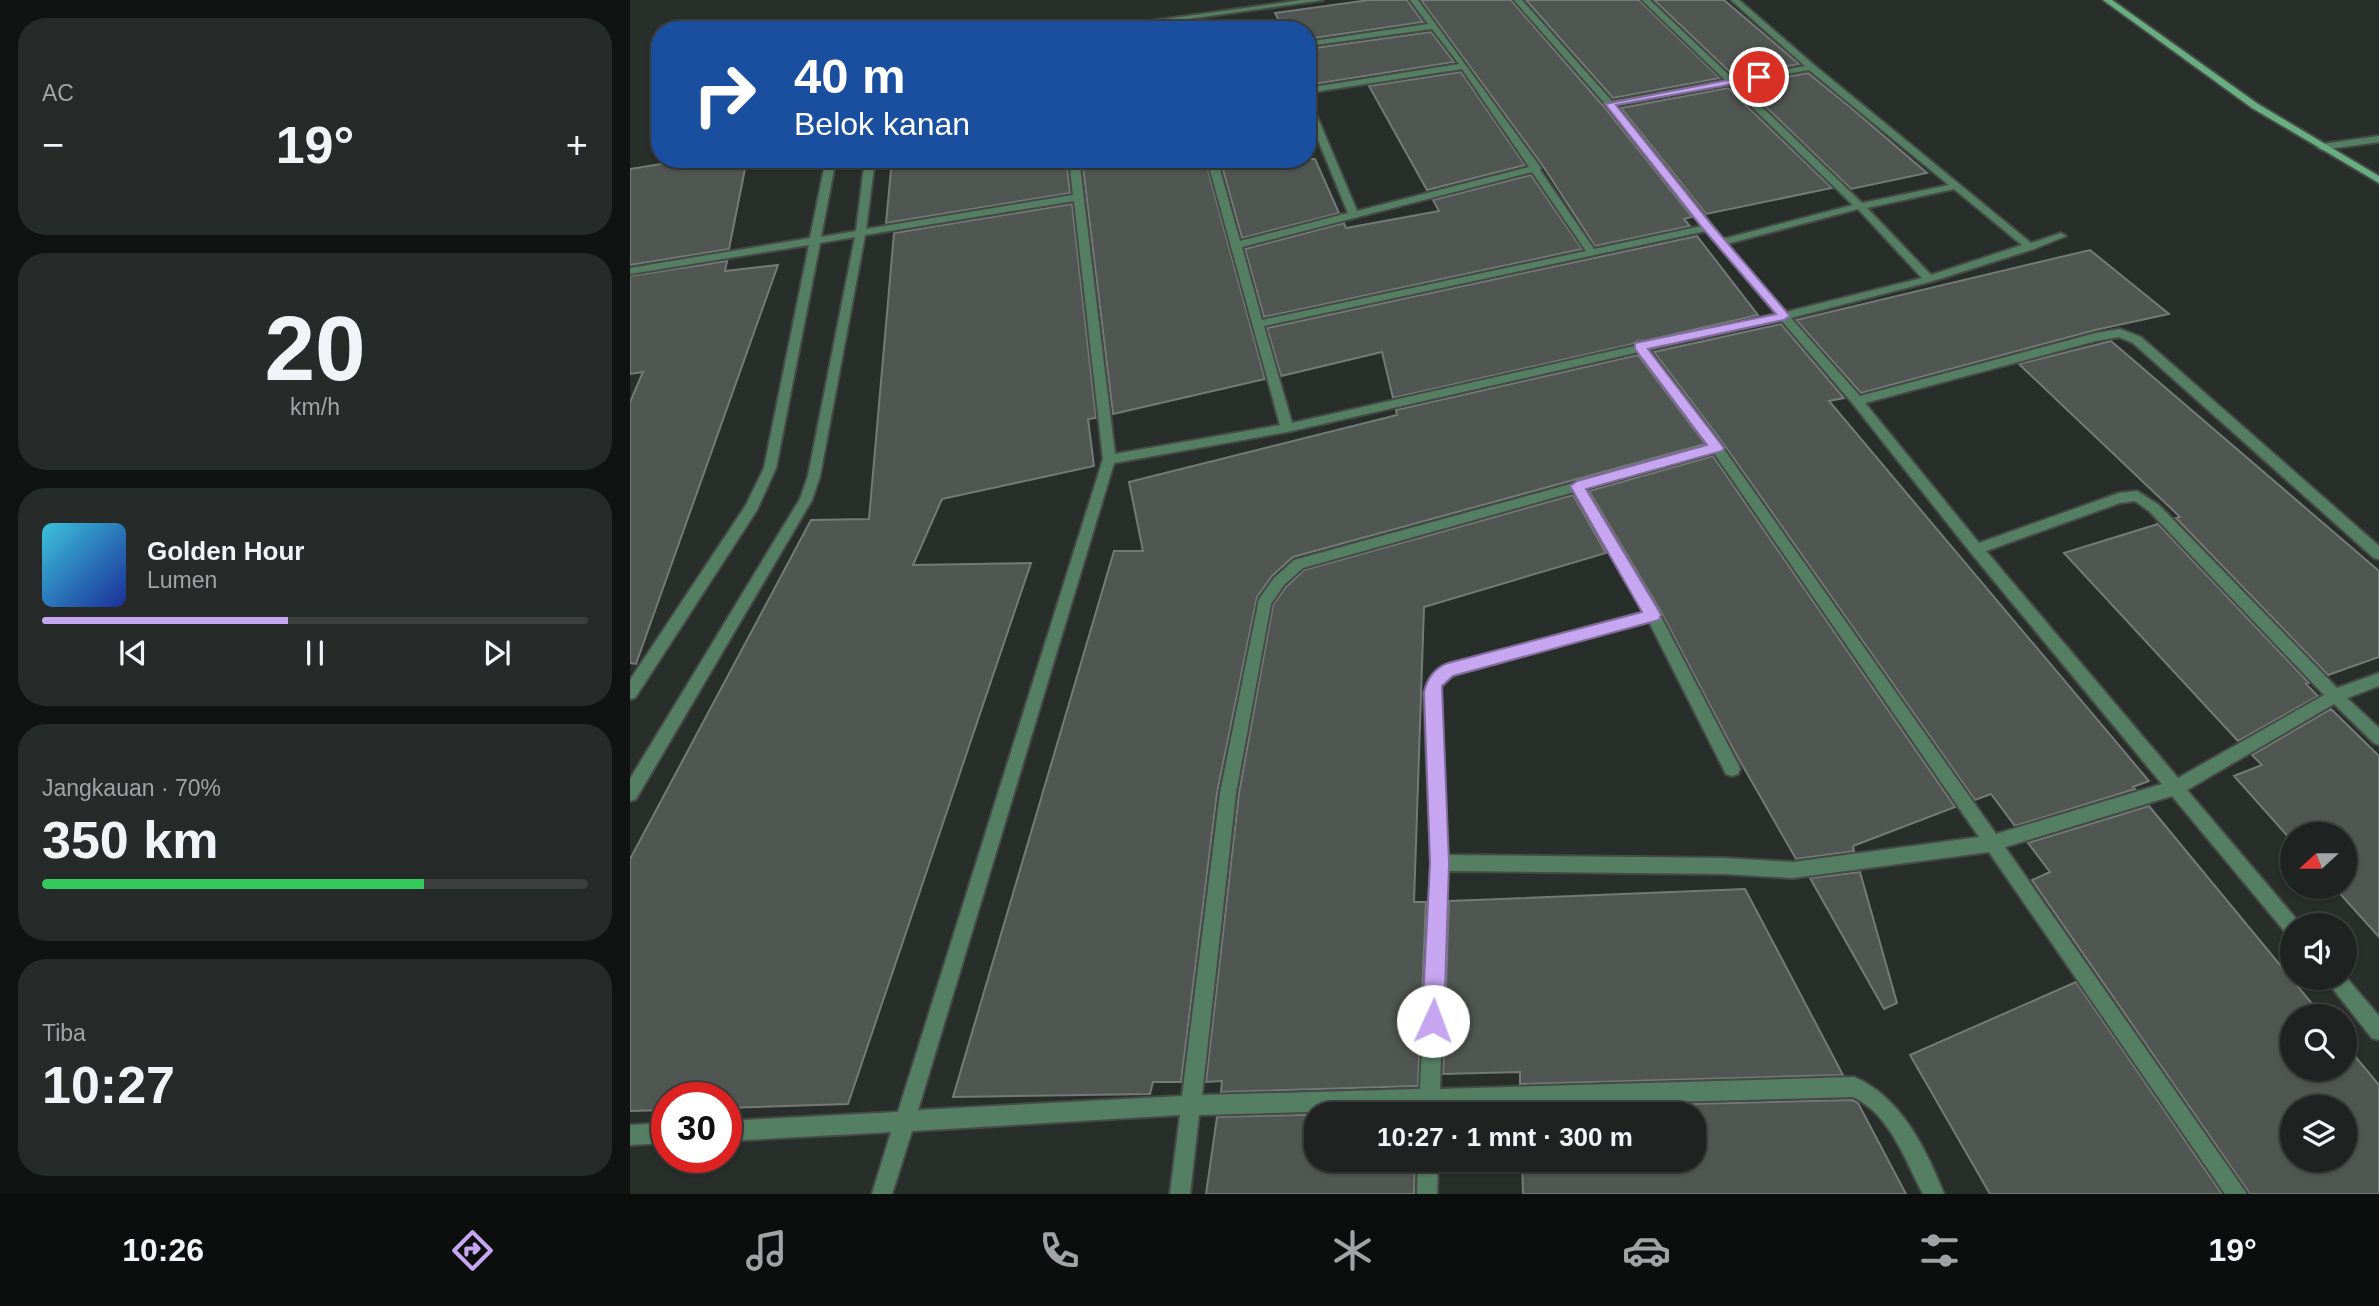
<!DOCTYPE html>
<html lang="id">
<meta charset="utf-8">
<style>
:root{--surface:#1e2220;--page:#262a29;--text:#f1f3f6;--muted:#a1a4a5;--line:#3c3f3e;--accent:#c6a6f0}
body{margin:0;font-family:Arial,sans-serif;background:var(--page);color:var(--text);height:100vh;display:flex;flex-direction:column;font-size:26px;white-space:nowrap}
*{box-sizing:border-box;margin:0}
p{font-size:23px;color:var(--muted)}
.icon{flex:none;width:38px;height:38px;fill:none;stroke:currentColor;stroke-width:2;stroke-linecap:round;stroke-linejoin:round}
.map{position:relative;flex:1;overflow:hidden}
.panel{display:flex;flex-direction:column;gap:18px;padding:18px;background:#101312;width:630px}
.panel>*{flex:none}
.guide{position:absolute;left:21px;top:21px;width:665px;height:147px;border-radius:28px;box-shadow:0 2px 5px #0004,0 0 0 2px var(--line);background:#1a4fa0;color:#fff;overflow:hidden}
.needle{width:46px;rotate:249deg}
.buttons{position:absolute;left:1650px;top:822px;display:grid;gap:14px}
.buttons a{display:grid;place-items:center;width:77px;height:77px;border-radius:50%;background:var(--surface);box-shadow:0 2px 5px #0004,0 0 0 2px var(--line);font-size:35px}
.speed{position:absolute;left:21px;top:1082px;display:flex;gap:14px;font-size:35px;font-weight:700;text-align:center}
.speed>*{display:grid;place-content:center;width:91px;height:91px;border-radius:50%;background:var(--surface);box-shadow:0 2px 5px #0004,0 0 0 2px var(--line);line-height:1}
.speed .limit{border:10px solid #d22;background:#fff;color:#111}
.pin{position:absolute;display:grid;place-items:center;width:60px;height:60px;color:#fff;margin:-30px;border:4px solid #fff;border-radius:50%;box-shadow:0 2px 7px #0007}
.me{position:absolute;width:77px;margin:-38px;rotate:2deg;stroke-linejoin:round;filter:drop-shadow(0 0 5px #0008)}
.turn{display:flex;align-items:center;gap:24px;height:147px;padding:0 28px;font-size:32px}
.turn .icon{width:91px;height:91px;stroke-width:2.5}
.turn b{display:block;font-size:49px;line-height:60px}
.big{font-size:52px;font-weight:800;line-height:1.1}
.panel .card{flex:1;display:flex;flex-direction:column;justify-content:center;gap:10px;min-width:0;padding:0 24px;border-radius:28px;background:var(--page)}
.panel .dial{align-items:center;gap:0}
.dial b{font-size:91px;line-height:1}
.song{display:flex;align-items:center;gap:21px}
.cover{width:84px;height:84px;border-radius:10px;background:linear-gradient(135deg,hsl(190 70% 55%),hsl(230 70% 35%))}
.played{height:7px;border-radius:4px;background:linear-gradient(90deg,var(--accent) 45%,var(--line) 45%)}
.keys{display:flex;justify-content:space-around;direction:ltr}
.heat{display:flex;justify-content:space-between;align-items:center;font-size:38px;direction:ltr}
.charge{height:10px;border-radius:5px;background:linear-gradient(90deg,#34c759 70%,var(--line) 0)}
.trip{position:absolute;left:674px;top:1102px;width:402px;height:70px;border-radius:28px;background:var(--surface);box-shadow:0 2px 5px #0004,0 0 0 2px var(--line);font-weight:800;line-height:70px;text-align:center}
.tabs{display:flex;height:112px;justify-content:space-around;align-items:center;background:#0c0e0d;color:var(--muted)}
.tabs .icon{width:49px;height:49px}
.tabs .selected{color:var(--accent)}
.tabs b{font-size:32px;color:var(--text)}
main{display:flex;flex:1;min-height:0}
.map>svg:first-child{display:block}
.building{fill:#505652;stroke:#747a75;stroke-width:2;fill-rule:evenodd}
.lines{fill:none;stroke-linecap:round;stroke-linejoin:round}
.minor-casing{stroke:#464b47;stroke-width:4}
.secondary-casing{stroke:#464b47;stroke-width:4}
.minor{fill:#557f62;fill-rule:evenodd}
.secondary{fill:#69ae80;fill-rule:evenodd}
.route{fill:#c6a6f0;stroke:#816c9c;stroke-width:2}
</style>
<main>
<section class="panel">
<div class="card"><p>AC</p>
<div class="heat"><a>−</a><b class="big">19°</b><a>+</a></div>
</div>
<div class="card dial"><b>20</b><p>km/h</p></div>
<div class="card">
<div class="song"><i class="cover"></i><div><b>Golden Hour</b><p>Lumen</p></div></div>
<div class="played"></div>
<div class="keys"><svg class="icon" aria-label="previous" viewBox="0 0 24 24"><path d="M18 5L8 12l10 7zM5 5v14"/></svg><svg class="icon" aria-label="pause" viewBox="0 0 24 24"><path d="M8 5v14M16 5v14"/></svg><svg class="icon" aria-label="next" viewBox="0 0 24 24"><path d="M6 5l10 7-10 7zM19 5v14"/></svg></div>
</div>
<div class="card"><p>Jangkauan · 70%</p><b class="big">350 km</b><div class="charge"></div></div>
<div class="card"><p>Tiba</p><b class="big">10:27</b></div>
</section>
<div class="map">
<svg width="1749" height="1194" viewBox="0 0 1749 1194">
<rect width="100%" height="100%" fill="#282e2a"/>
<path class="building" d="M 739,0 L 777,0 L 793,22 L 677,39 L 677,30 L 654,30 L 645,13 Z
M 791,0 L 881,0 L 975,108 L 1062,217 L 1054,219 L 1060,226 L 965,246 L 913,166 Z
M 896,0 L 1009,0 L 1090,78 L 983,98 Z
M 1024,0 L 1094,0 L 1169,64 L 1104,76 Z
M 801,32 L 824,62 L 684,84 L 677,72 L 677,49 Z
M 831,72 L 895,165 L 797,190 L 739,86 Z
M 1178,73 L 1220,107 L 1297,173 L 1221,189 L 1113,85 Z
M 1098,88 L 1202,188 L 1076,214 L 991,108 Z
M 63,159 L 117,159 L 99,249 L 0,265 L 0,169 Z
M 262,159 L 436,159 L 440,193 L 256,223 Z
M 452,159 L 575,159 L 635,379 L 483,414 Z
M 590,159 L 685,159 L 709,213 L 612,238 Z
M 901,175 L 952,249 L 634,317 L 615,249 L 714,223 L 716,228 L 809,211 L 803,200 Z
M 442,204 L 466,418 L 458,419 L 464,466 L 312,499 L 283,565 L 401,563 L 218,1104 L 96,1108 L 96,1097 L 37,1097 L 37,1110 L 0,1111 L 0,859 L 181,520 L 239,519 L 264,233 Z
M 1067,236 L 1128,315 L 1014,341 L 1009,340 L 1003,344 L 763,398 L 752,352 L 651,376 L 637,328 Z
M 1460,250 L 1539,314 L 1465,330 L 1231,393 L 1166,320 Z
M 97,261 L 95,271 L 148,265 L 6,664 L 0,663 L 0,402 L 13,372 L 0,374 L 0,276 Z
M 1151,324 L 1214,398 L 1199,401 L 1519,781 L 1503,787 L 1505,789 L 1385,826 L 1361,794 L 1345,800 L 1093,443 L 1024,352 Z
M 1481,341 L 1749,571 L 1749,657 L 1698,675 L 1546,518 L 1550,517 L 1389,364 Z
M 1008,355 L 1075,444 L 663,557 L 642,576 L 627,597 L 587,793 L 551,1082 L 523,1082 L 520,1094 L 323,1097 L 484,551 L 513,551 L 499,482 L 767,415 L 766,410 Z
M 1083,456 L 1325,807 L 1223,846 L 1224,851 L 1166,859 L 1102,747 L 1030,610 L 959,491 Z
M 943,495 L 976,553 L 794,607 L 784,902 L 796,902 L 788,1086 L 591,1092 L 592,1081 L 576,1082 L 609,793 L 643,605 L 656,587 L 674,570 Z
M 1528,524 L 1679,683 L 1676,684 L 1688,696 L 1608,741 L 1434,553 Z
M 1701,709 L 1749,756 L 1749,937 L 1704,887 L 1715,887 L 1715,835 L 1662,835 L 1662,841 L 1604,776 L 1632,765 L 1622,755 Z
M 1519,806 L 1693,1017 L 1662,1017 L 1662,1069 L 1715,1069 L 1715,1044 L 1749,1085 L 1749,1194 L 1620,1194 L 1402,880 L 1420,872 L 1398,843 ZM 1662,1108 L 1715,1108 L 1715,1160 L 1662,1160 Z
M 1230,872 L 1267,1003 L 1254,1009 L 1180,878 Z
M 1115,889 L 1213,1075 L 890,1084 L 890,1072 L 813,1074 L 819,901 Z
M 1446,982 L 1592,1194 L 1360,1194 L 1280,1055 Z
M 1222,1100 L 1228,1103 L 1276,1194 L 893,1194 L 892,1160 L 1064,1160 L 1064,1115 L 891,1115 L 890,1108 Z
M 786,1112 L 786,1115 L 686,1115 L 686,1160 L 785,1160 L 784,1194 L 576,1194 L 587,1117 Z"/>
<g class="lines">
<defs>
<path id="minor" d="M 672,0 L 693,0 L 479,30 L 455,30 Z
M 780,0 L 788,0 L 911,168 L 910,170 L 964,249 L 1072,226 L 977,106 L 884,0 L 892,0 L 982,101 L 1095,80 L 1012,0 L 1020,0 L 1103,79 L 1175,66 L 1101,0 L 1109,0 L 1184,65 L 1401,243 L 1431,233 L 1436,236 L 1404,249 L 1303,281 L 1161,318 L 1230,396 L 1466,333 L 1490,329 L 1511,337 L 1749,546 L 1749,559 L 1744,558 L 1503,343 L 1489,337 L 1466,341 L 1235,403 L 1349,543 L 1489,493 L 1507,491 L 1529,505 L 1707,688 L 1749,673 L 1749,686 L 1717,698 L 1749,728 L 1749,745 L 1744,743 L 1704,704 L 1557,790 L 1668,921 L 1670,926 L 1662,926 L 1662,936 L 1656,933 L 1542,796 L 1375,847 L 1617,1194 L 1595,1194 L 1359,852 L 1163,878 L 1094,874 L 817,871 L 810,1089 L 1224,1077 C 1271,1097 1296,1149 1314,1194 L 1293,1194 C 1275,1160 1260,1114 1223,1097 L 809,1108 L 809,1115 L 789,1115 L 789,1109 L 569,1115 L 560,1194 L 540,1194 L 550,1115 L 282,1131 L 262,1194 L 242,1194 L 261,1132 L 96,1141 L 96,1121 L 268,1112 L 473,459 L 444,201 L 235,235 L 190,476 L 182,500 L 6,799 L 0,801 L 0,779 L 170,499 L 178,476 L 225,237 L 190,243 L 146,468 L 127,510 L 5,698 L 0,699 L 0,680 L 116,505 L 134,468 L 179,245 L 0,274 L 0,268 L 180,238 L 196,159 L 206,159 L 191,237 L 226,231 L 235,159 L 245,159 L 236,229 L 443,195 L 439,159 L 449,159 L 485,454 L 650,425 L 577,159 L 587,159 L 610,241 L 718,213 L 677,113 L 677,99 L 681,102 L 727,211 L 899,167 L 832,69 L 677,93 L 677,88 L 829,64 L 802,29 L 677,46 L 677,42 L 798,24 ZM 1179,70 L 1319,185 L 1232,203 L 1107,83 ZM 1099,85 L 1223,205 L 1093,239 L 986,106 ZM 902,172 L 956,251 L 632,320 L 612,247 ZM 1324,189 L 1392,245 L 1301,275 L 1237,208 ZM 1228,209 L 1292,278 L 1156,312 L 1097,244 ZM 1076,231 L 1146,314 L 1014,344 L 1010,342 L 1004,346 L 662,423 L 634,326 ZM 1151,320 L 1223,404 L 1341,553 L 1532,784 L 1366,834 L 1091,445 L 1019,350 ZM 1009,352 L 1079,446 L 664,560 L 644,578 L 629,599 L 590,793 L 552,1096 L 288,1110 L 484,463 L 657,432 ZM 1084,453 L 1349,837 L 1163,862 L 1094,858 L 817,855 L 810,693 L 812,686 L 823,675 L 1019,622 L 1096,774 L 1102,776 L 1108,774 L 1110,769 L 1108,764 L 1028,611 L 955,489 ZM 944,492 L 1014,612 L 818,664 C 805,668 798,680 794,693 L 801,863 L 790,1089 L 572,1095 L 606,793 L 641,604 L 654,585 L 673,568 ZM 1505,501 L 1519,511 L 1694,695 L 1548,778 L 1356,551 L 1490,503 Z
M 1749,136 L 1749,142 L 1692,150 L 1687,147 L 1692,144 Z
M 1715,976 L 1749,1016 L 1749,1040 L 1742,1038 L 1699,984 L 1696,978 L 1715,978 Z
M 37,1123 L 37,1143 L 0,1145 L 0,1125 Z
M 788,1160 L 808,1160 L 807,1194 L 787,1194 Z"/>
<path id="secondary" d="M 1473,0 L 1482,0 L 1628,104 L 1749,176 L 1749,183 L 1622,108 Z"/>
</defs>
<use href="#minor" class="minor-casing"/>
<use href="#secondary" class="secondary-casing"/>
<use href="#minor" class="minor"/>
<use href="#secondary" class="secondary"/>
</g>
<path class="route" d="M 1129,74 L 1132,75 L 1132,79 L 986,105 L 1082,225 L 1160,316 L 1154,320 L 1018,349 L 1094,448 L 1092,451 L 956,489 L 1029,611 L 1031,615 L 1029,620 L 823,676 L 812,686 L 819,863 L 814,1021 L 810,1029 L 803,1032 L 795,1029 L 792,1021 L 800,863 L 794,692 C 797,679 804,668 818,663 L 1012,612 L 940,486 L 947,481 L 1077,445 L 1005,349 L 1005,343 L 1146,314 L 1074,230 L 975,104 Z"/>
</svg>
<div class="buttons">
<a><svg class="needle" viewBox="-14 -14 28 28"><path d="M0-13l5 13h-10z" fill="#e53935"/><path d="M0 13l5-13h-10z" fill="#a1a4a5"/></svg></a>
<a><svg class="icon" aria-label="sound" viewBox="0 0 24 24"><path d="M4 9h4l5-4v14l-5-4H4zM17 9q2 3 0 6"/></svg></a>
<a><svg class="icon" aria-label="search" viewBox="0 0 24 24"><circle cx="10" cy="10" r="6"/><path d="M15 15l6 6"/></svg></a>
<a><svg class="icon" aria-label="layers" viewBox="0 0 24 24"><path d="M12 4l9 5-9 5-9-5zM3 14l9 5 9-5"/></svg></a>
</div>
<div class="speed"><div class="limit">30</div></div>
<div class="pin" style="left:1129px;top:77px;background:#d93025"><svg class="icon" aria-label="arrive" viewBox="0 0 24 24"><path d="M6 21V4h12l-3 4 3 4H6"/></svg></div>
<svg class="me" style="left:803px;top:1021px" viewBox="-20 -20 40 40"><circle r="19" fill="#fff"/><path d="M0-13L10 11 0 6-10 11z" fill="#c6a6f0"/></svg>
<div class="trip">10:27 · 1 mnt · 300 m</div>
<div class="guide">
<div class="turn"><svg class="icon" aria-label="right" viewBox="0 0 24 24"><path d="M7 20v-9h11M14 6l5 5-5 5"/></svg><div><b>40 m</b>Belok kanan</div></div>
</div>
</div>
</main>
<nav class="tabs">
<b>10:26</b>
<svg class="icon selected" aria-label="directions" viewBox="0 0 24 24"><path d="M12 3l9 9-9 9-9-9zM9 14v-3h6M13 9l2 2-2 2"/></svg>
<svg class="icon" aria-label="music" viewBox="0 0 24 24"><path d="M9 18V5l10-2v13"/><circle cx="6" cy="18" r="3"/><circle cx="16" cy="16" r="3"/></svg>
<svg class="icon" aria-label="phone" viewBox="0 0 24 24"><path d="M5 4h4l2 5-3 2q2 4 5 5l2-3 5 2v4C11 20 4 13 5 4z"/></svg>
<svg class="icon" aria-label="climate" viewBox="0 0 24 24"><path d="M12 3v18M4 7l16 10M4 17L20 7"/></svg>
<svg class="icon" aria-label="car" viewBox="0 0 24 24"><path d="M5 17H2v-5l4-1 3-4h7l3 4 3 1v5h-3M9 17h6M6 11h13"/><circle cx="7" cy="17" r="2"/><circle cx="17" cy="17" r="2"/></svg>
<svg class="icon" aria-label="filters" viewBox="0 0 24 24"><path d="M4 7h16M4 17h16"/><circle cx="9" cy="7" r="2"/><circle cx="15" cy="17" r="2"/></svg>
<b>19°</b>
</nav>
